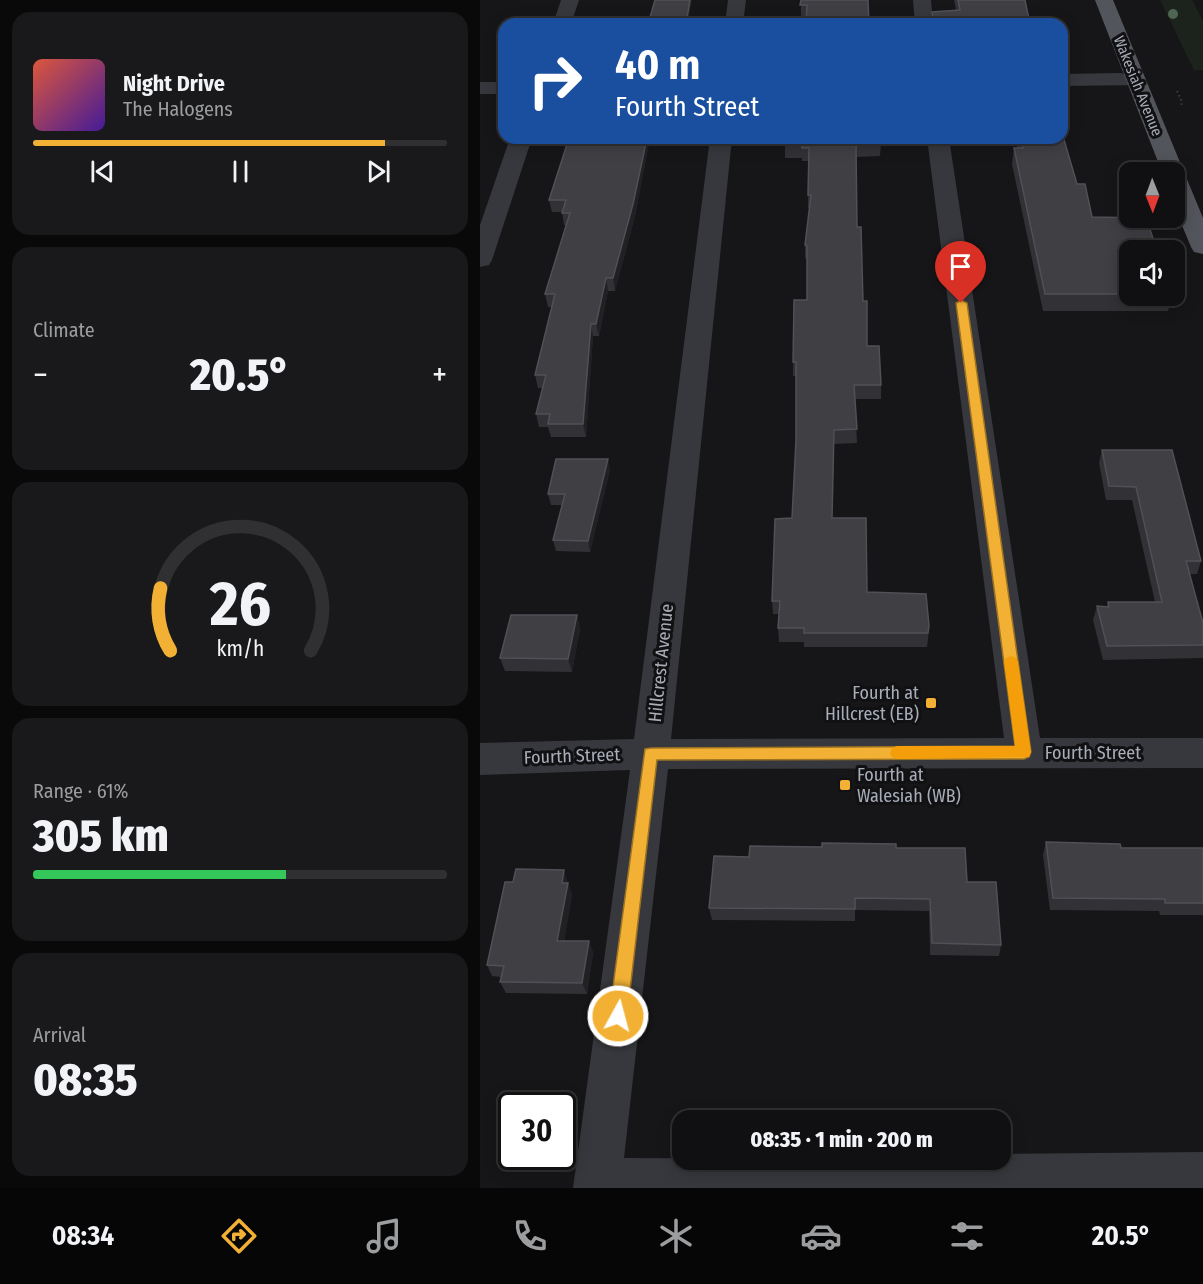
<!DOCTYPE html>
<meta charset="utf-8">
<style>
:root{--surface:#101012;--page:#19191b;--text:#f1f3f6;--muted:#9c9d9f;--line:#303032;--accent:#f2b134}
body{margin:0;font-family:"Fira Sans Condensed",sans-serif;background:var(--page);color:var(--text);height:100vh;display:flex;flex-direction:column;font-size:22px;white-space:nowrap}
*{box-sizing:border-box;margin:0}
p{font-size:20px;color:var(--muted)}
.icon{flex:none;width:33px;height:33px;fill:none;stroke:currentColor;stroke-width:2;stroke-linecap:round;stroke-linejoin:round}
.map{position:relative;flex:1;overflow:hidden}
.sheet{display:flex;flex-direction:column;gap:12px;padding:12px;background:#09090a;width:480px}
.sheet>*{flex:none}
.top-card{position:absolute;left:18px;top:18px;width:570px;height:126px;border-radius:18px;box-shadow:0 3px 15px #0003,0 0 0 2px var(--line);background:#1a4fa0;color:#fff;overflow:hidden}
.needle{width:39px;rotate:179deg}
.fabs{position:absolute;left:639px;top:162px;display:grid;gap:12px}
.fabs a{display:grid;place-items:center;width:66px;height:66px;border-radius:12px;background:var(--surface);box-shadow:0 3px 15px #0003,0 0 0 2px var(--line);font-size:30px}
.speed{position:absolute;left:18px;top:1092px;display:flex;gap:12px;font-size:30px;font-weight:700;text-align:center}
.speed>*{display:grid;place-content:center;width:78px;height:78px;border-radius:50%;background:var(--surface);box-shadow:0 3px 15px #0003,0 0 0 2px var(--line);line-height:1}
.speed .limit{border:3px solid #111;border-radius:9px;background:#fff;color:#111}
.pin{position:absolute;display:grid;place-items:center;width:51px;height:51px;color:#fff;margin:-62px -26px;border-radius:50% 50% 50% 0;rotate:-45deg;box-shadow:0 0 6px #0007}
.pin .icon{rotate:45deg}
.me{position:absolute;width:66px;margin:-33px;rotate:7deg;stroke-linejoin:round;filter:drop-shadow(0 0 4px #0008)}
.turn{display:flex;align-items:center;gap:21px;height:126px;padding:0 18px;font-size:27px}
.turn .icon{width:78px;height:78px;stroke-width:2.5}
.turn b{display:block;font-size:42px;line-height:51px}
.big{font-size:45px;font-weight:800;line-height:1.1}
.sheet .card{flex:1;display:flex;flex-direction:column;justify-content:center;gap:9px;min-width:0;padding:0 21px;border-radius:18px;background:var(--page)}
.sheet .dial{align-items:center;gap:0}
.dial svg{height:156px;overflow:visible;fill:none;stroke:var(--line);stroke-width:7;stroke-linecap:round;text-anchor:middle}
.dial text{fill:var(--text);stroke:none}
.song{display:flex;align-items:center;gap:18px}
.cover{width:72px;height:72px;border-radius:9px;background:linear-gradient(135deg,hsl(10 70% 55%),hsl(260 70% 35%))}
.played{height:6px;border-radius:3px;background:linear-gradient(90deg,var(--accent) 85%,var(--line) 85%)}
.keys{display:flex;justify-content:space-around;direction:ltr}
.heat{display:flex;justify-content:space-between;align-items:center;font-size:33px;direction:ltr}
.charge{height:9px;border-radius:4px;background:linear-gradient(90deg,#34c759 61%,var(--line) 0)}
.trip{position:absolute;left:192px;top:1110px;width:339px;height:60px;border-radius:18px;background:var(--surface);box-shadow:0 3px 15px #0003,0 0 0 2px var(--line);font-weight:800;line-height:60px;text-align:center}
.menu{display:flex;height:96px;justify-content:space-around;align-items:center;background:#060607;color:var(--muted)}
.menu .icon{width:42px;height:42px}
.menu .active{color:var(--accent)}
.menu b{font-size:27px;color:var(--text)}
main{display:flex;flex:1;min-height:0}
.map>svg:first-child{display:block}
.green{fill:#1c231d}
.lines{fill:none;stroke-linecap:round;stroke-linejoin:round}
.path{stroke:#3d3f44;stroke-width:2;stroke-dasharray:1.5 3;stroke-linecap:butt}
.minor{fill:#37383d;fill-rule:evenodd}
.major{fill:#53555c;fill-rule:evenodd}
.tree{fill:#506452}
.wall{fill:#323236}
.shaded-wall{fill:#212124}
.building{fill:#3f3f44;stroke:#4f5156;stroke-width:1.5}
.route{fill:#f2b134;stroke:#9d7322;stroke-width:1.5}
.slow{fill:#f59e0b}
.poi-dot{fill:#f2b134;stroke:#111113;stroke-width:2}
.labels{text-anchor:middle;stroke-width:6;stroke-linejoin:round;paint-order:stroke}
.far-street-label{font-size:15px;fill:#a8adb8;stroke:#111113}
.street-label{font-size:18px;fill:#a8adb8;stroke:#111113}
.poi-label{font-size:18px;fill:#a8adb8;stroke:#111113;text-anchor:end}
</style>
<main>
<section class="sheet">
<div class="card">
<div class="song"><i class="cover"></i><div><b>Night Drive</b><p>The Halogens</p></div></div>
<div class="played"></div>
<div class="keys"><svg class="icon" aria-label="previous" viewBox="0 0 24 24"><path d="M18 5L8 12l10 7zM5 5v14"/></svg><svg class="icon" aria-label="pause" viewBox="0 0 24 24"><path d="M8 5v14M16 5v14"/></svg><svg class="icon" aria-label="next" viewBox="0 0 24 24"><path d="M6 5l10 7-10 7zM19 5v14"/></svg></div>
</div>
<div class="card"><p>Climate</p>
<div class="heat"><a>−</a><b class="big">20.5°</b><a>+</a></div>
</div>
<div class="card dial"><svg viewBox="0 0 100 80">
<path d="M14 69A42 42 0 1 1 86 69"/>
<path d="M14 69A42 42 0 0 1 9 37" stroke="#f2b134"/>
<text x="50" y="56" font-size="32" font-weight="700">26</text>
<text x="50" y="72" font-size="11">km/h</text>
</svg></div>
<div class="card"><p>Range · 61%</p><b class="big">305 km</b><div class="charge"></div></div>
<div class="card"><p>Arrival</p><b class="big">08:35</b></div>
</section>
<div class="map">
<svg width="723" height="1188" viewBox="0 0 723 1188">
<rect width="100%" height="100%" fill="#161618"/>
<path class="green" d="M 680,0 L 712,0 L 723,21 L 723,70 L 714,70 Z"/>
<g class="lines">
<path class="path" d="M 697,91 L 702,102 L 701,106"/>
<path class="minor" d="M 81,0 L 99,0 L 91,24 L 73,24 Z
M 248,0 L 266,0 L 263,24 L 245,24 Z
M 433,0 L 451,0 L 453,24 L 435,24 Z
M 640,73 L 662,77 L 665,81 L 662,85 L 582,86 L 582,74 Z
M 0,82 L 24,82 L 24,94 L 0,94 Z
M 30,138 L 52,138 L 12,260 L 9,265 L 0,267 L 0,225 Z
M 230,138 L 252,138 L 191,739 L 524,738 L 447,138 L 469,138 L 560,738 L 723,738 L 723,768 L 188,769 L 144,1158 L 520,1160 L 520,1154 L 723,1152 L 723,1188 L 93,1188 L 150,770 L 0,775 L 0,743 L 154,739 Z"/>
<path class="major" d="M 615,0 L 633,0 L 723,218 L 723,254 L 714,252 L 711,247 L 694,206 L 694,172 L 682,172 Z"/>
</g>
<circle class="tree" cx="693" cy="14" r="5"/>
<path class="wall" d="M 321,0 L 388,0 L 326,17 L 321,17 Z
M 474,0 L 545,0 L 550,24 L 452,24 L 452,12 L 476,10 Z
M 89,138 L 170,138 L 155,216 L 135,291 L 128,291 L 119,336 L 113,336 L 106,437 L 71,437 L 68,427 L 59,427 L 56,414 L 62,388 L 58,388 L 55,375 L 72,307 L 68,307 L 65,294 L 86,225 L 84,225 L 82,212 L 72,212 L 69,200 Z
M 535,138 L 582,138 L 597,184 L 612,217 L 650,250 L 650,296 L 692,296 L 688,311 L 563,311 L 532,164 L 534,148 L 537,148 Z
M 401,143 L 400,156 L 377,157 L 376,159 L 377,227 L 387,346 L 401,385 L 401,399 L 375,399 L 377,443 L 354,444 L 352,518 L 387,592 L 449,626 L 448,639 L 447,647 L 324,647 L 324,642 L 299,642 L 298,628 L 299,614 L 293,614 L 292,601 L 312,518 L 316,440 L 316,376 L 313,376 L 313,362 L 327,300 L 327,259 L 325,258 L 325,245 L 329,208 L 328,208 L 328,195 L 329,161 L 322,161 L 322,158 L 305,158 L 305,145 Z
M 622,450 L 692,450 L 721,561 L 717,574 L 709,574 L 723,623 L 723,658 L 623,660 L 613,620 L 617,606 L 627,606 L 628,602 L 675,602 L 652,500 L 626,500 L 619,463 Z
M 130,470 L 110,552 L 76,551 L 73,540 L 82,505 L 71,505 L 68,494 Z
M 97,615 L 100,629 L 92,672 L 25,671 L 20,658 Z
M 566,842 L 641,848 L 723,848 L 723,915 L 680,915 L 679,911 L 570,910 L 563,855 Z
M 416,848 L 487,882 L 521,945 L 519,956 L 450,955 L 449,911 L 375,910 L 375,921 L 232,920 L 229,908 L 269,857 Z
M 89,882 L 88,884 L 92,895 L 84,941 L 109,941 L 113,953 L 107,994 L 26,993 L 20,982 L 21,977 L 12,976 L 7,965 Z"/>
<path class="shaded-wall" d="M 210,0 L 212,0 L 208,24 L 206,24 Z
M 167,138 L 170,138 L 155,216 L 135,291 L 133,278 Z
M 126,278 L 128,291 L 119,336 L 116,324 Z
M 111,324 L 113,336 L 106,437 L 103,424 Z
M 128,459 L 130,470 L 110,552 L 108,541 Z
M 97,615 L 100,629 L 92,672 L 88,659 Z
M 84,870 L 92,895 L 82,953 L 77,941 Z
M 109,941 L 113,953 L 107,994 L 102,983 Z"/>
<path class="building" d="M 175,0 L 210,0 L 206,24 L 168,24 Z
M 321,0 L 388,0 L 389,24 L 326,24 L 327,5 L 320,5 Z
M 478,0 L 545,0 L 550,24 L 454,24 L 452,12 L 480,10 Z
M 582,133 L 597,184 L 605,184 L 612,217 L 666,218 L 677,250 L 650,250 L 650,294 L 565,294 L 534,148 L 543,148 L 541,138 L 582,138 Z
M 89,138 L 167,138 L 153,204 L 133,278 L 126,278 L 116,324 L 111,324 L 103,424 L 68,424 L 70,414 L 56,414 L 66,375 L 55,375 L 75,294 L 65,294 L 90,213 L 82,213 L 86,200 L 69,200 Z
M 305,138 L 400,138 L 401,143 L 377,144 L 376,147 L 377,227 L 381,227 L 383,301 L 387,301 L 387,346 L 399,346 L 401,385 L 374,385 L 377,429 L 354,430 L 352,518 L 386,518 L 387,592 L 446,594 L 449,626 L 448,633 L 324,633 L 324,628 L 298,628 L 300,601 L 292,601 L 295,519 L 312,518 L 316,440 L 316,362 L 313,362 L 314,300 L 327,300 L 327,246 L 325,245 L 331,195 L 328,195 L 329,148 L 322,148 L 322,145 L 305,145 Z
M 622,450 L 692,450 L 721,561 L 706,561 L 723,623 L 723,645 L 627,646 L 617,606 L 629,607 L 628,602 L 682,602 L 656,487 L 629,486 Z
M 76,459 L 128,459 L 108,541 L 73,540 L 85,494 L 68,494 Z
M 31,615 L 97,615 L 88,659 L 20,658 Z
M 566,842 L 640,844 L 641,848 L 723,848 L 723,903 L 685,903 L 685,899 L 573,898 Z
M 342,843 L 416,844 L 416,848 L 485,848 L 487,882 L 516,882 L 521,945 L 452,943 L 450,899 L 375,898 L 375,909 L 229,908 L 234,856 L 269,857 L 270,846 L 342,847 Z
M 36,869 L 84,870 L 82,883 L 88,883 L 77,941 L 109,941 L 102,983 L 20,982 L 24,966 L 7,965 L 25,882 L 33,882 Z"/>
<path class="route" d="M 481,300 L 487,303 L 551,752 L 549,757 L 544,759 L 177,760 L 147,1016 L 144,1022 L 138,1024 L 132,1022 L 129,1016 L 165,749 L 171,748 L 535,746 L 476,303 Z"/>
<path class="slow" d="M 531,656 L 536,658 L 538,662 L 551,752 L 549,757 L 417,759 L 412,757 L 410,753 L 412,748 L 417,746 L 535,746 L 524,662 L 526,658 Z"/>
<g class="poi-dot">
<rect x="445" y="697" width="12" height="12" rx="3"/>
<rect x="359" y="779" width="12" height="12" rx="3"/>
</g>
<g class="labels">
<g class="far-street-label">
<text transform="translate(658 86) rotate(68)" y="5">Wakesiah Avenue</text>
</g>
<g class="street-label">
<text transform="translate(181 663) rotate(-84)" y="6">Hillcrest Avenue</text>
<text x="613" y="759">Fourth Street</text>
<text transform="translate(92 756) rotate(-2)" y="6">Fourth Street</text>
</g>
<g class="poi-label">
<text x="439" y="699">Fourth at<tspan x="439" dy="21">Hillcrest (EB)</tspan></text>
<text x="377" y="781" text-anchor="start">Fourth at<tspan x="377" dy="21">Walesiah (WB)</tspan></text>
</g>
</g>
</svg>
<div class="fabs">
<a><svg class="needle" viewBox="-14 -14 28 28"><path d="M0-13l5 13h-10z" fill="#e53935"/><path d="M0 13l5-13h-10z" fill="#9c9d9f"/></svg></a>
<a><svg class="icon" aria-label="sound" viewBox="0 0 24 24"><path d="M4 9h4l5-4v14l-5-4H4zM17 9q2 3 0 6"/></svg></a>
</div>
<div class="speed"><div class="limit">30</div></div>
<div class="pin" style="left:481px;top:303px;background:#d93025"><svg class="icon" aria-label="arrive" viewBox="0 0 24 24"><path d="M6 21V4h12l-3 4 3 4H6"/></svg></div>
<svg class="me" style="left:138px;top:1016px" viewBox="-20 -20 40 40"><circle r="17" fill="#f2b134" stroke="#fff" stroke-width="3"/><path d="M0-11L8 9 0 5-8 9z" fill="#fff"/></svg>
<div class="trip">08:35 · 1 min · 200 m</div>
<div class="top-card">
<div class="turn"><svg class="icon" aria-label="right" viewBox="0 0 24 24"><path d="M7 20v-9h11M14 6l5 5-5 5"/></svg><div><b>40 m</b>Fourth Street</div></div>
</div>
</div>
</main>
<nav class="menu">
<b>08:34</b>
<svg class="icon active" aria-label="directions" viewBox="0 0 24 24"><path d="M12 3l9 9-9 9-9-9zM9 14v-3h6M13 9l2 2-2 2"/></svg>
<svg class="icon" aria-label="music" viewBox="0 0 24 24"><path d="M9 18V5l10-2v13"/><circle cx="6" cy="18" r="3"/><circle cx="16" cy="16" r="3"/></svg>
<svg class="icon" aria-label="phone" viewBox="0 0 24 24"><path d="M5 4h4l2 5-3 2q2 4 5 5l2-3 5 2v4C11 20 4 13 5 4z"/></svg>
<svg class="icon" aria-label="climate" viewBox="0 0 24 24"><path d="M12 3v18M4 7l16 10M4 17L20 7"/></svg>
<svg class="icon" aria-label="car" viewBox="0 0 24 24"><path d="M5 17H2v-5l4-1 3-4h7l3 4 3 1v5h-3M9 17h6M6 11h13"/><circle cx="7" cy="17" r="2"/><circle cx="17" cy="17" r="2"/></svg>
<svg class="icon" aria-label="filters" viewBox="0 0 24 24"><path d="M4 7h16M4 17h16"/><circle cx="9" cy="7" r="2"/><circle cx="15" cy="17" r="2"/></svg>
<b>20.5°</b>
</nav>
